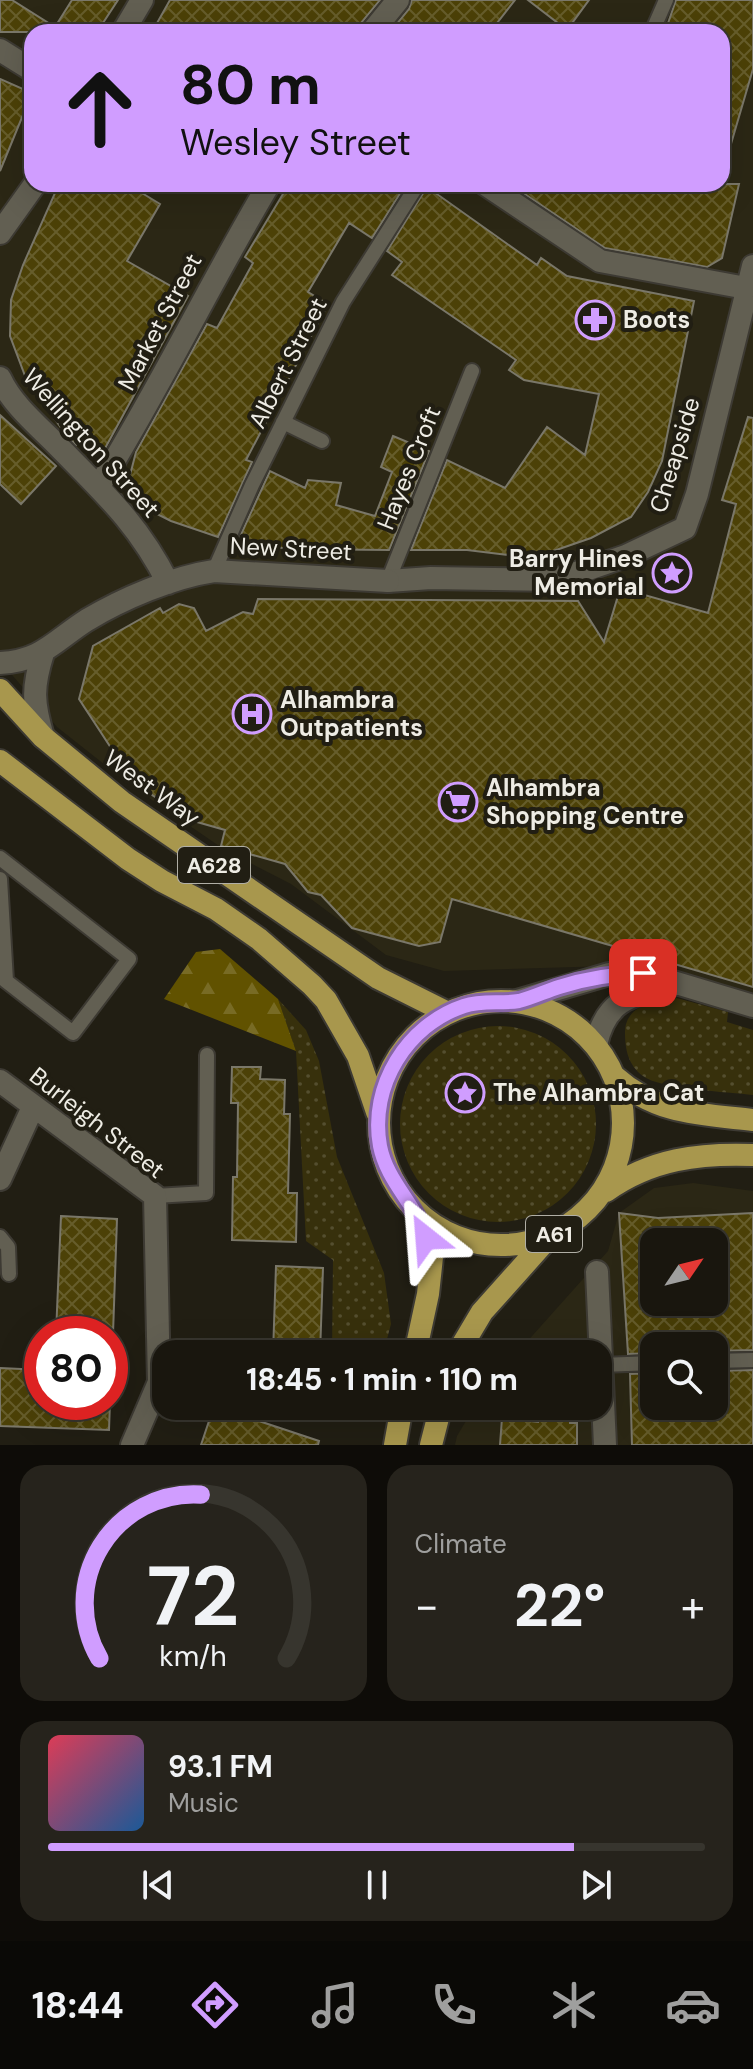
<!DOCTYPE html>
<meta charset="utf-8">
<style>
:root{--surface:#19160e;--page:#26231c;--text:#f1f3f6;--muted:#9f9f9e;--line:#37352e;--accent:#d09dff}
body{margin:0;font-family:"DM Sans",sans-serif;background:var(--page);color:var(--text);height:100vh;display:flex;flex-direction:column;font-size:30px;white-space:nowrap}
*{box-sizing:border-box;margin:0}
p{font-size:26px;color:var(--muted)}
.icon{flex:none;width:44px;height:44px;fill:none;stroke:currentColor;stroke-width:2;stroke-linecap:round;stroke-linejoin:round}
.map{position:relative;height:1445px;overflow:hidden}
.side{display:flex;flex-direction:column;gap:20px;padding:20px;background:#0e0c08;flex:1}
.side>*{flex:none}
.top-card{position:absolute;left:24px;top:24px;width:706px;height:168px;border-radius:24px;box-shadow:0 8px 32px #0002,0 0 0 2px var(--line);background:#d09dff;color:#111;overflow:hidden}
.needle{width:52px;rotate:55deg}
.tools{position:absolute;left:640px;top:1228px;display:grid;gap:16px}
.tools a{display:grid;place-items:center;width:88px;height:88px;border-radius:16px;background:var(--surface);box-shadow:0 8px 32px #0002,0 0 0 2px var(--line);font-size:40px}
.speed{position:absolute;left:24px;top:1316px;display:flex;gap:16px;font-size:40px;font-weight:700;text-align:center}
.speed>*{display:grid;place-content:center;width:104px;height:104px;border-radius:50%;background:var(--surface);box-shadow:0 8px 32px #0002,0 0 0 2px var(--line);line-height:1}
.speed .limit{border:12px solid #d22;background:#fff;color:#111}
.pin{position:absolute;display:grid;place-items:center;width:68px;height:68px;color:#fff;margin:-34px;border-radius:16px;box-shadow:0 4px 12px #0006}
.me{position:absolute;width:88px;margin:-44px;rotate:332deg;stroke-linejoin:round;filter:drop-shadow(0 0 6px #0008)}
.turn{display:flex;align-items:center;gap:28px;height:168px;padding:0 24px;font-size:36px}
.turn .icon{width:104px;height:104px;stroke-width:2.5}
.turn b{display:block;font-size:56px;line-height:68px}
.big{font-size:60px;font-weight:800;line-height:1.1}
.side .widget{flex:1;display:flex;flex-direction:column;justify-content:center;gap:12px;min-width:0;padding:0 28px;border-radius:24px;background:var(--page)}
.side .dial{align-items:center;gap:0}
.dial svg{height:208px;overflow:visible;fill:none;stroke:var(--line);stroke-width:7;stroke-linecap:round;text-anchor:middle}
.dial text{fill:var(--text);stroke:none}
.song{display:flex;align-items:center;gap:24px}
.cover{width:96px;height:96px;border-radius:12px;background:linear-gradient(135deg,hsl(350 70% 55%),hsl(210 70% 35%))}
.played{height:8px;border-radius:4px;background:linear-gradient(90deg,var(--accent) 80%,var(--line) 80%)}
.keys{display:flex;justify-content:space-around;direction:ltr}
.heat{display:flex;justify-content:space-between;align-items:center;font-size:44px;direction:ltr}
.side .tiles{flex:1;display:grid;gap:20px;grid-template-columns:1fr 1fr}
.widget:last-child{grid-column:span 2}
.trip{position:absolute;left:152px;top:1340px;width:460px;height:80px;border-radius:24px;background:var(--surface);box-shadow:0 8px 32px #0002,0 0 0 2px var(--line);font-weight:800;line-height:80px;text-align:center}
.dock{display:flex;height:128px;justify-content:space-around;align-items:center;background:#0a0906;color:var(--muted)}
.dock .icon{width:56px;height:56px}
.dock .active{color:var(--accent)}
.dock b{font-size:36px;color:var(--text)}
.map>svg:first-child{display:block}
.built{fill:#2b2715;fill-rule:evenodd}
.grass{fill:url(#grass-dots)}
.forest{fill:url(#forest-firs)}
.building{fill:url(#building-cross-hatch);stroke:#7a7769;stroke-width:2;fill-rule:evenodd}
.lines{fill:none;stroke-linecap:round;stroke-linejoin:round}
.service-casing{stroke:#3d3a33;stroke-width:18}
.pedestrian-casing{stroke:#3d3a33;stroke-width:26}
.minor-casing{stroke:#3d3a33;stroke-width:26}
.tertiary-casing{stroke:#3d3a33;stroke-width:26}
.trunk-casing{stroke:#3d3a33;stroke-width:26}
.service{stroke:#625f52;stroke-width:14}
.pedestrian{stroke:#625f52;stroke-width:22}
.minor{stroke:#625f52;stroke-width:22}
.tertiary{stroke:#625f52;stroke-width:22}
.trunk{stroke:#a8974d;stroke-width:22}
.route-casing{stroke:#8766a6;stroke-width:20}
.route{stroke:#d09dff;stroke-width:14}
.labels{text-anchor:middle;stroke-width:8;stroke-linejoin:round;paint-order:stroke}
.shield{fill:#211e13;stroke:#b0aea5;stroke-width:2}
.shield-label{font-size:22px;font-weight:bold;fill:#eeece4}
.poi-label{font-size:24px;font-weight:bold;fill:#eeece4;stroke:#211e13;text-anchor:start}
.street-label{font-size:24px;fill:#eeece4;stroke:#211e13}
</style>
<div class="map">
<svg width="753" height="1445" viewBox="0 0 753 1445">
<defs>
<pattern id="grass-dots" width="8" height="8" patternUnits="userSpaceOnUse" patternTransform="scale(2)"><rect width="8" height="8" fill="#37300c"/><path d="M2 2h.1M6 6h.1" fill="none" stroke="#544e2f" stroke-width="1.8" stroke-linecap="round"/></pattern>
<pattern id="forest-firs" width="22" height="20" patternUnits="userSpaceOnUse" patternTransform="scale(2)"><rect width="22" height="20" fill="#615200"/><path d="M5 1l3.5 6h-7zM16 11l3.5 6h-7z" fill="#786b25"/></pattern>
<pattern id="building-cross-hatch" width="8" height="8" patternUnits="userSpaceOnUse" patternTransform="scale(2)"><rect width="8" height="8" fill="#4c4107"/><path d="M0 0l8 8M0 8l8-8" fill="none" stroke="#665d2b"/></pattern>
</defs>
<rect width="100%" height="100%" fill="#211e13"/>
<path class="built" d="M 0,0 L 753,0 L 753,994 L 644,965 L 444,971 L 386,955 L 291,884 L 225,850 L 133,787 L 57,727 L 0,661 ZM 32,32 L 722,32 L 722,184 L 32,184 Z
M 693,1183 L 753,1191 L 753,1445 L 455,1445 L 457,1436 L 475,1406 L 598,1406 L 598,1354 L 516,1354 L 608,1251 L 619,1213 L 654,1188 ZM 654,1242 L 714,1242 L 714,1302 L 654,1302 ZM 654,1346 L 714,1346 L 714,1406 L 654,1406 Z"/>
<path class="grass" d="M 669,996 L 728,1012 L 727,1022 L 753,1030 L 753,1095 C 729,1092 659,1089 643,1076 C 628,1065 625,1049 625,1032 C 625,1008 650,1002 669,996 Z
M 278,999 L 306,1030 L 319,1061 L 337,1157 L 384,1273 L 391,1324 L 383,1354 L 332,1354 L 333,1260 L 306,1241 L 296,1051 Z
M400 1124a98 98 0 1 1 196 0a98 98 0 1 1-196 0Z"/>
<path class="forest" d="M 220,949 L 278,999 L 296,1051 L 164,999 L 196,952 Z"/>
<path class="building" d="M 0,0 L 12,0 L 55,27 L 72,0 L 118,0 L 97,32 L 0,32 Z
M 170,0 L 380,0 L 361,23 L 358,32 L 152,32 Z
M 412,0 L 515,0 L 490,32 L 390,32 L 409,9 Z
M 528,0 L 589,0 L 567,30 Z
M 676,0 L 753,0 L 753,69 L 728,154 L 722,153 L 722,32 L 665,32 Z
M 0,79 L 32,93 L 0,171 Z
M 59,184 L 127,184 L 160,204 L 127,261 L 188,296 L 103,452 L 90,454 L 79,442 L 76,445 L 65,433 L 27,381 L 10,336 L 11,300 L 23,265 Z
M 289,184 L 406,184 L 372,238 L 349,223 L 308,292 L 328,304 L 246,460 L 252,462 L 218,537 L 171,521 L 147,509 L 134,495 L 128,483 L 136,452 L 207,324 L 217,328 L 253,263 L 245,257 Z
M 510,184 L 739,184 L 722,258 L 707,267 L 605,248 Z
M 427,187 L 537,265 L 541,258 L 567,276 L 694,301 L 662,461 L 648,492 L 631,517 L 591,538 L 533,558 L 467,550 L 411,550 L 447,460 L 505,488 L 547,427 L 585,455 L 599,394 L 524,380 L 509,370 L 516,360 L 392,275 L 402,262 L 387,251 Z
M 0,415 L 56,466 L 21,504 L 0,484 Z
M 748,417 L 753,418 L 753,987 L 452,899 L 440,942 L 419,946 L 352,928 L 321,895 L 308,892 L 285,864 L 221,846 L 225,830 L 190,820 L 134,783 L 79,699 L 93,646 L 160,608 L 163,613 L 179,604 L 194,608 L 206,631 L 243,612 L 253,614 L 258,599 L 578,601 L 604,642 L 618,596 L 627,590 L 708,613 L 736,504 L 722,500 Z
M 393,436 L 429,451 L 389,550 L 289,549 L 238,541 L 270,471 L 305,488 L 308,480 L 341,483 L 336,505 L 375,516 L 392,472 L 381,467 Z
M 232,1067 L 261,1067 L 260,1079 L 285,1080 L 284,1114 L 290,1114 L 288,1193 L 297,1193 L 296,1242 L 232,1240 L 233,1177 L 237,1177 L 238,1103 L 231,1103 Z
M 619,1213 L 658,1218 L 753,1213 L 753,1350 L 714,1351 L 714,1342 L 654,1345 L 654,1353 L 628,1354 ZM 654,1242 L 714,1242 L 714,1302 L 654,1302 Z
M 61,1216 L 117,1219 L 113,1334 L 56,1334 Z
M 276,1266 L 323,1268 L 320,1354 L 273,1354 Z
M 0,1368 L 42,1370 L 42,1402 L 110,1402 L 109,1430 L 0,1426 Z
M 753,1370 L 753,1445 L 632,1445 L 630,1374 L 654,1373 L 654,1406 L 714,1406 L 714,1371 Z
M 214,1406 L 319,1441 L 318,1445 L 201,1445 Z
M 570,1409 L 570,1423 L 577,1423 L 577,1445 L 500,1445 L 502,1418 L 538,1422 L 538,1410 Z"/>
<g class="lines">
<defs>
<path id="service" d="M 652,32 L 666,0
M 283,422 L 322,441
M 214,571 L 252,485 L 343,302 L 418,184
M 388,581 L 472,371
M 0,858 L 129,959 L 73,1033 L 6,981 L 0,879
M 155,1196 L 206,1193 L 207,1055
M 0,1237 L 8,1247 L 9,1274
M 714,1361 L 753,1360
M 601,1365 L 654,1363"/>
<path id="pedestrian" d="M 372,32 L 398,0
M 485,184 L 600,261 L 746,288
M 99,486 C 160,388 210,283 269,184
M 388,581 L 431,578 L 556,580 L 626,556 L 685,528 L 697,494 L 753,266"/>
<path id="minor" d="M 123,32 L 142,0
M 0,50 L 32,70
M 0,233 L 35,184
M 0,378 C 12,404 36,424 56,444 C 102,491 138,523 168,583
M 0,663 C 42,661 54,641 87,620 C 122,599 173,577 214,571 L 388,581
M 43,737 C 33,702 32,688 43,653
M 0,1081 L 155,1196 L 159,1382 L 132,1445
M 0,1179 L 33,1107
M 597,1272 L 605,1445"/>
<path id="tertiary" d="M 517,1001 L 609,974 L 643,973 L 753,1006
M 596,1045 C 606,997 634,995 676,984"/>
<path id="trunk" d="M 0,690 L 43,737 L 122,802 L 378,978 L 448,1013
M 0,761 L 128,859 L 162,881 L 216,909 L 259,939 L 312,985 L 326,1000 L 358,1056 L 377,1112
M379 1123a122 122 0 1 1 244 0a122 122 0 1 1-244 0Z
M 615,1077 C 656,1114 700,1114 753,1120
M 606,1191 C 651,1159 699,1153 753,1155
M 415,1354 L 428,1294 L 432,1257 L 420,1218
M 457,1354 L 482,1312 L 549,1237
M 395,1445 L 402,1406
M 431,1445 L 441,1406"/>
</defs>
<use href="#service" class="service-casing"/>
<use href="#pedestrian" class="pedestrian-casing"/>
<use href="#minor" class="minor-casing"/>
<use href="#tertiary" class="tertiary-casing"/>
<use href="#trunk" class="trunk-casing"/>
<use href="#service" class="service"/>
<use href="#pedestrian" class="pedestrian"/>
<use href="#minor" class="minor"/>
<use href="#tertiary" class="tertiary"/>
<use href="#trunk" class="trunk"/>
</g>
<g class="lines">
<defs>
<path id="route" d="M 426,1238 C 416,1204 387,1182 380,1146 C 369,1086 407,1025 464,1006 C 482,1000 500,1004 519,1001 C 532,998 546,991 559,987 C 587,978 614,974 643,973"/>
</defs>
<use href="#route" class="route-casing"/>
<use href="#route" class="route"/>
</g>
<defs>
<symbol id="pharmacy-ring" viewBox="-11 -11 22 22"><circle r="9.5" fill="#211e13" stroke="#d09dff" stroke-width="1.5"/><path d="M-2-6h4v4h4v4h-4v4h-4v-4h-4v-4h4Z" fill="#d09dff"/></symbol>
<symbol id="sight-ring" viewBox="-11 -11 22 22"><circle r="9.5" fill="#211e13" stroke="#d09dff" stroke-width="1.5"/><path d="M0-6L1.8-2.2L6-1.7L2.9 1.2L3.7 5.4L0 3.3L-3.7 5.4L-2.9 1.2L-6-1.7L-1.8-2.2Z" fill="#d09dff"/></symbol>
<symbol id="hospital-ring" viewBox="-11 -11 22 22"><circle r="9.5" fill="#211e13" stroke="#d09dff" stroke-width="1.5"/><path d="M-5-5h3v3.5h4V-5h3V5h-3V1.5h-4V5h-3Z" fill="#d09dff"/></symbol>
<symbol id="supermarket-ring" viewBox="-11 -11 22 22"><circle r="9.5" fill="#211e13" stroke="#d09dff" stroke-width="1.5"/><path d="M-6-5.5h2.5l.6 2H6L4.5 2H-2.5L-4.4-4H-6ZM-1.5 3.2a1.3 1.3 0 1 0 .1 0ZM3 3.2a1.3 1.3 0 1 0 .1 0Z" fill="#d09dff"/></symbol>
</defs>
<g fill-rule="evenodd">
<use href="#pharmacy-ring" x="573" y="298" width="44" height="44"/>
<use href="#sight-ring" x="650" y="551" width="44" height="44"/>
<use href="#hospital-ring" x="230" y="692" width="44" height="44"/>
<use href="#supermarket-ring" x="436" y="780" width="44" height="44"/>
<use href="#sight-ring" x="443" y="1071" width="44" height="44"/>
</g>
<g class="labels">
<g class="shield">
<rect x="178" y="847" width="72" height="36" rx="6"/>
<rect x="526" y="1216" width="56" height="36" rx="6"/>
</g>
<g class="shield-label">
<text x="214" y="873">A628</text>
<text x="554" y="1242">A61</text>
</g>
<g class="poi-label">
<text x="623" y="328">Boots</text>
<text x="644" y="567" text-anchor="end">Barry Hines<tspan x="644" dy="28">Memorial</tspan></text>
<text x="280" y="708">Alhambra<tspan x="280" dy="28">Outpatients</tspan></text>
<text x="486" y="796">Alhambra<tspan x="486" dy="28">Shopping Centre</tspan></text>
<text x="493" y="1101">The Alhambra Cat</text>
</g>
<g class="street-label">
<text transform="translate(160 322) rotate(-62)" y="8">Market Street</text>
<text transform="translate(288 363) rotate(-63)" y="8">Albert Street</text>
<text transform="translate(91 443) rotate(48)" y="8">Wellington Street</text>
<text transform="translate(675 455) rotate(-73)" y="8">Cheapside</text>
<text transform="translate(409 468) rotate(-68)" y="8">Hayes Croft</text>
<text transform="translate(291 549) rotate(3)" y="8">New Street</text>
<text transform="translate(152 788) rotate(36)" y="8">West Way</text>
<text transform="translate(97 1123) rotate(38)" y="8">Burleigh Street</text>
</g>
</g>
</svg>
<div class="tools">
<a><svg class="needle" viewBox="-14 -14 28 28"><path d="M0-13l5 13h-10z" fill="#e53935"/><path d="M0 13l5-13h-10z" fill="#9f9f9e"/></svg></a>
<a><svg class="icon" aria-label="search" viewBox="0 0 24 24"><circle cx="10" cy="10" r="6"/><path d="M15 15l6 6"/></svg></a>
</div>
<div class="speed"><div class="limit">80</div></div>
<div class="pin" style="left:643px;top:973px;background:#d93025"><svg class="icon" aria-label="arrive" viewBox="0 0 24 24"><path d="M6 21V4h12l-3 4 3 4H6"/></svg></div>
<svg class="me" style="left:426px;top:1238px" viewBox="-20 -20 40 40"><path d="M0-17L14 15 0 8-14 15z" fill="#d09dff" stroke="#fff" stroke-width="4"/></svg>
<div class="trip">18:45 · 1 min · 110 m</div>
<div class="top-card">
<div class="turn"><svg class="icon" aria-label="ahead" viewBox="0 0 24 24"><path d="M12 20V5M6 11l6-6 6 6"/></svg><div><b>80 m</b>Wesley Street</div></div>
</div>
</div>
<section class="side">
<div class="tiles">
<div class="widget dial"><svg viewBox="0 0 100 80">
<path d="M14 69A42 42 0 1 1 86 69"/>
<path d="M14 69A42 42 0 0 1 53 6" stroke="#d09dff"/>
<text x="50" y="56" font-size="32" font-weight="700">72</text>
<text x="50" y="72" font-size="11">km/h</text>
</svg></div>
<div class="widget"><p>Climate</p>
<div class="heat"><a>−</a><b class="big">22°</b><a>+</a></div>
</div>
<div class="widget">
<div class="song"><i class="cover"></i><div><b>93.1 FM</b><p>Music</p></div></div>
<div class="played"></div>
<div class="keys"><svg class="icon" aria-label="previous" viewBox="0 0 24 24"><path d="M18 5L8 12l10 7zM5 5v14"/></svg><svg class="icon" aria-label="pause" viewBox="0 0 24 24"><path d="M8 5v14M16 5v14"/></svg><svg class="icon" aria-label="next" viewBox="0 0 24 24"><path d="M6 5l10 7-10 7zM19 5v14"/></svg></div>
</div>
</div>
</section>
<nav class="dock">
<b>18:44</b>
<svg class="icon active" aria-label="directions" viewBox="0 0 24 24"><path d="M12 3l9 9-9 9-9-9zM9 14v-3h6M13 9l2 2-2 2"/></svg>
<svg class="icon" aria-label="music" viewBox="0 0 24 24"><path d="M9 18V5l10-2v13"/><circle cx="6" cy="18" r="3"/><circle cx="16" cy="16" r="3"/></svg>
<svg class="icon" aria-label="phone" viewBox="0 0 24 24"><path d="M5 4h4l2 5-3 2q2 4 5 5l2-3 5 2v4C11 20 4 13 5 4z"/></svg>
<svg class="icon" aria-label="climate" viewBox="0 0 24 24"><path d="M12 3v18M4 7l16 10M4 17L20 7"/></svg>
<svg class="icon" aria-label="car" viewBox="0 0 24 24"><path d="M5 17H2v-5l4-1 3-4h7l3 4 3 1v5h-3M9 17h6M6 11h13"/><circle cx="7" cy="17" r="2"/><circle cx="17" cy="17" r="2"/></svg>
</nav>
